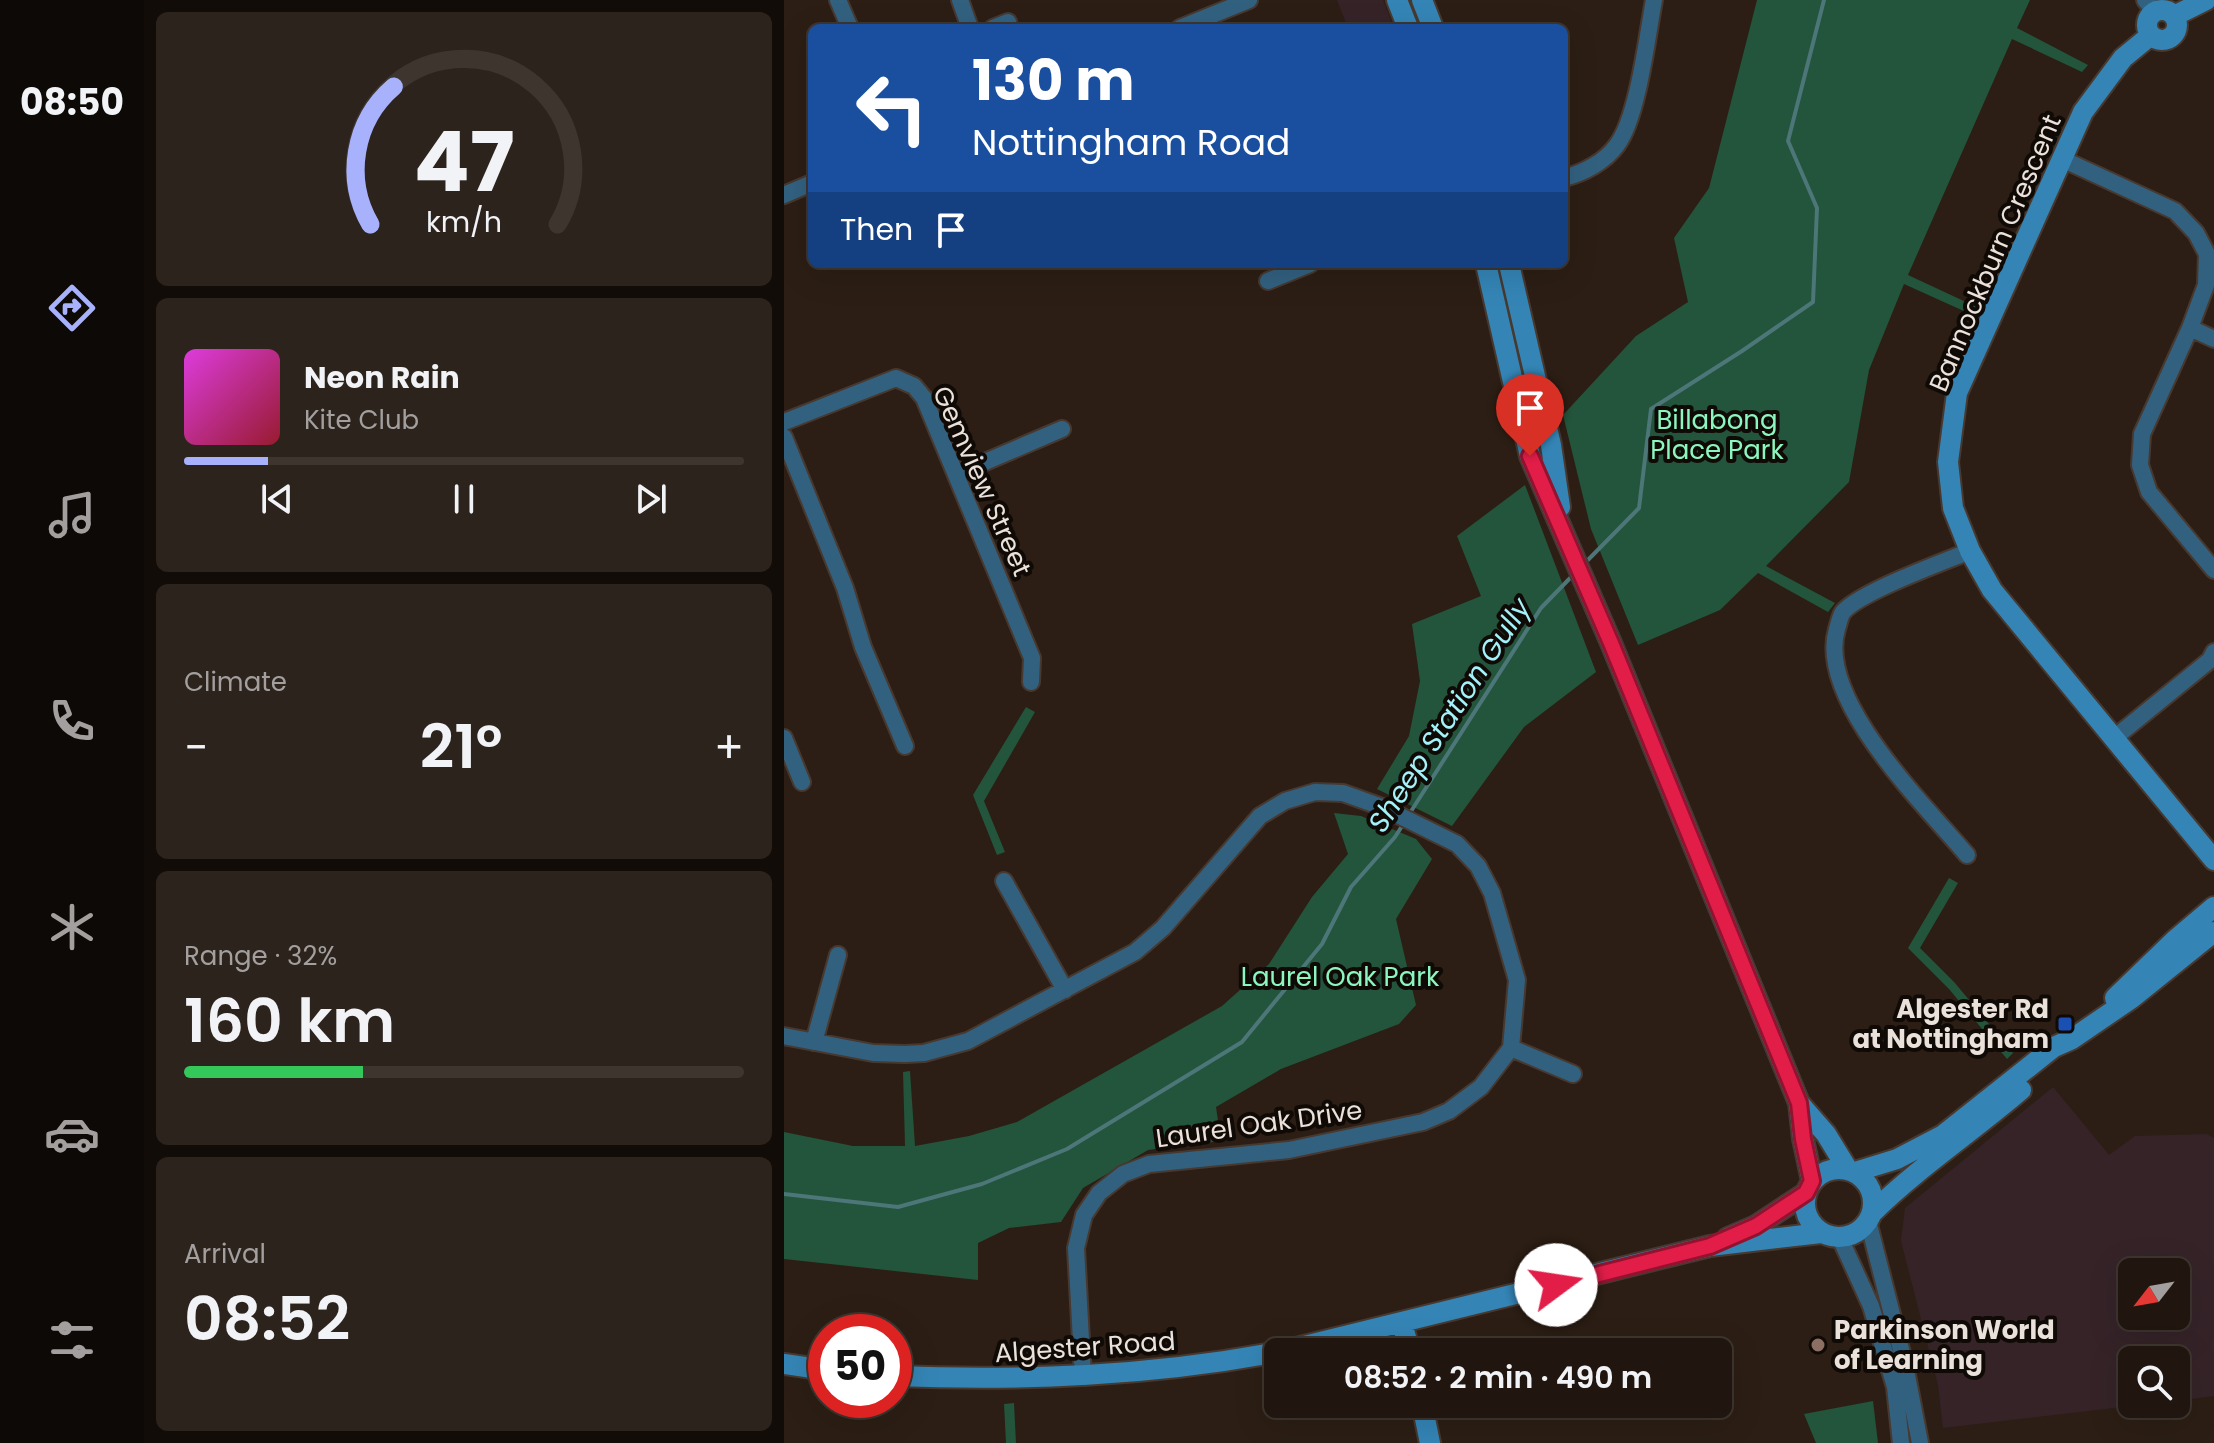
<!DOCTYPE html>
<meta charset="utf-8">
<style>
:root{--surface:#21160f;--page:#2d231d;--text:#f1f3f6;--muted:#a29f9e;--line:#3e352f;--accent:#a7b1fc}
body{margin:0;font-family:Poppins,sans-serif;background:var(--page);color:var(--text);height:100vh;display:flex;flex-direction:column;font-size:30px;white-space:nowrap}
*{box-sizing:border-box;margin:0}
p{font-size:26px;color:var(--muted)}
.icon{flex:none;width:44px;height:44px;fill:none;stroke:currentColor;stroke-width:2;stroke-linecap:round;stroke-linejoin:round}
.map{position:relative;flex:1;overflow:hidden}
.side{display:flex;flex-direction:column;gap:12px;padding:12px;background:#120c08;width:640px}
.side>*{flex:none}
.hud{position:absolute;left:24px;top:24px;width:760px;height:244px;border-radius:12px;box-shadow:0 8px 32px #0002,0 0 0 2px var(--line);background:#1a4fa0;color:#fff;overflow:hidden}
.needle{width:52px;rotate:239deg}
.tools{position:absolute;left:1334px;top:1258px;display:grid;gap:16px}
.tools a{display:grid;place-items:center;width:72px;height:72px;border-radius:12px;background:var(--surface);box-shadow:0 8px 32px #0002,0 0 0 2px var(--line);font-size:40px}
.speed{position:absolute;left:24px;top:1314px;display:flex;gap:16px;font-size:40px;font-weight:700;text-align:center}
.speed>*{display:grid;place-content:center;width:104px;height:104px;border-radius:50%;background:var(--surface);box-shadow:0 8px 32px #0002,0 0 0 2px var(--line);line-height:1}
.speed .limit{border:12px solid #d22;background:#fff;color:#111}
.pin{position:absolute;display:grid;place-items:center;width:68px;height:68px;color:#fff;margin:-82px -34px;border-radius:50% 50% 50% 0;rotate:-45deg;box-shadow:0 0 8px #0007}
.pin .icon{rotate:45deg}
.me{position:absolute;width:88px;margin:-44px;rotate:76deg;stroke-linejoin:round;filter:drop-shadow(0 0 6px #0008)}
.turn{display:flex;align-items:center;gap:28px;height:168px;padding:0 32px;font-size:36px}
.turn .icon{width:104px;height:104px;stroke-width:2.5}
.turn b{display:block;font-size:56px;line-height:68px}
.then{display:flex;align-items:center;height:76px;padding:0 32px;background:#0003;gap:16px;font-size:30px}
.big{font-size:60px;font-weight:600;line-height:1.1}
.side .widget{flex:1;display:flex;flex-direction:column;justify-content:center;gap:12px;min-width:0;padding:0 28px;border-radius:12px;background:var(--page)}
.side .dial{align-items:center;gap:0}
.dial svg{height:208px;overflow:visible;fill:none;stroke:var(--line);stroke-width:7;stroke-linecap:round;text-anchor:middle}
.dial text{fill:var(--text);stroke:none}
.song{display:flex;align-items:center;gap:24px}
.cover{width:96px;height:96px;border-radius:12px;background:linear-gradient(135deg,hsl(300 70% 55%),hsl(350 70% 35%))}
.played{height:8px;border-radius:4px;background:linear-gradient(90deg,var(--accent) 15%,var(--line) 15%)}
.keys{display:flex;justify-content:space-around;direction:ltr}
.heat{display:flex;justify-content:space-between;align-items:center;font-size:44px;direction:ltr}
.charge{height:12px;border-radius:6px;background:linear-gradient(90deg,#34c759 32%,var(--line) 0)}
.trip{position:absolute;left:480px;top:1338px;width:468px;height:80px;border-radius:12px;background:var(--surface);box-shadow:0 8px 32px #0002,0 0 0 2px var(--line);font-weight:600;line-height:80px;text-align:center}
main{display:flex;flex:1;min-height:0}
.tab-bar{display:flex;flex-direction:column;width:144px;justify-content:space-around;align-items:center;background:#0d0906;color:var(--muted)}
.tab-bar .icon{width:56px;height:56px}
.tab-bar .current{color:var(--accent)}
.tab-bar b{font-size:36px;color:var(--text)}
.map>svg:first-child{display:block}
.commercial{fill:#352328;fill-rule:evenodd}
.green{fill:#23543c}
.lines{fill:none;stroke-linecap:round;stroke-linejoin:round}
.stream{stroke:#4c7678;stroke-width:4}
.street-casing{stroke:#473930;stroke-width:20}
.secondary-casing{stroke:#473930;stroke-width:24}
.street{stroke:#326180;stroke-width:16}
.secondary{stroke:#3485b6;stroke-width:20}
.route-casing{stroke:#92132f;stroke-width:20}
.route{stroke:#e11d48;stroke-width:14}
.transit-dot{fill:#1a4fb4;stroke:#100a06;stroke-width:3}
.education-dot{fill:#8d6e63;stroke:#100a06;stroke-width:3}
.labels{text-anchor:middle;stroke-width:8;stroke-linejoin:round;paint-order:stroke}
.street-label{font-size:26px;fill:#ebe1db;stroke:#100a06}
.park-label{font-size:26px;fill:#8bf7bf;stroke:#100a06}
.poi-label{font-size:26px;font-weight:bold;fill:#ebe1db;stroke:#100a06;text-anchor:end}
.water-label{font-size:28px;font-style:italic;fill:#a3f2fa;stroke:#100a06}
</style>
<main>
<nav class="tab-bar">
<b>08:50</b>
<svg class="icon current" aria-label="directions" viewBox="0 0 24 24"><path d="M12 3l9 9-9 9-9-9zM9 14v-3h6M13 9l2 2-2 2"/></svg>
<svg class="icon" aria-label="music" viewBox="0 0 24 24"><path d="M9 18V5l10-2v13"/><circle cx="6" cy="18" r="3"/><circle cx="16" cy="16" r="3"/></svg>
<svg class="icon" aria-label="phone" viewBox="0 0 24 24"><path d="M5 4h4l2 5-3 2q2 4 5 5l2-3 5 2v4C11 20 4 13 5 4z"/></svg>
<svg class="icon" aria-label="climate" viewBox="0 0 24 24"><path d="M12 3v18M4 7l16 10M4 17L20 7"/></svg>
<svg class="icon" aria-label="car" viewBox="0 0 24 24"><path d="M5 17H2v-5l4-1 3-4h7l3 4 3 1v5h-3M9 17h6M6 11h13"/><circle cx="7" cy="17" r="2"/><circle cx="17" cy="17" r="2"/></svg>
<svg class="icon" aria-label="filters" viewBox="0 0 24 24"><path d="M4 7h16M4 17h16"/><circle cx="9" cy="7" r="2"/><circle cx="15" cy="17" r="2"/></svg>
</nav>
<section class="side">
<div class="widget dial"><svg viewBox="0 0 100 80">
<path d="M14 69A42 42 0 1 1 86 69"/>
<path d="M14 69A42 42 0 0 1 23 16" stroke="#a7b1fc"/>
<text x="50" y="56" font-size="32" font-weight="700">47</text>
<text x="50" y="72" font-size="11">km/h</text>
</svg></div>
<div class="widget">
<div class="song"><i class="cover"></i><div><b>Neon Rain</b><p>Kite Club</p></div></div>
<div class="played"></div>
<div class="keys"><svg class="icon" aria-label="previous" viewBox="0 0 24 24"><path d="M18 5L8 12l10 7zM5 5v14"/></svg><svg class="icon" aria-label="pause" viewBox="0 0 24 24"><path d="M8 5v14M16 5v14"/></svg><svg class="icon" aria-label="next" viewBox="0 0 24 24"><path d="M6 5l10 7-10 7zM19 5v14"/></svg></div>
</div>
<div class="widget"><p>Climate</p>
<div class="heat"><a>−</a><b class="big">21°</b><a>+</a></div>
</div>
<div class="widget"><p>Range · 32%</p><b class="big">160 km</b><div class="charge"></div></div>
<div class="widget"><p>Arrival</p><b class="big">08:52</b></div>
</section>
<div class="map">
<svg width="1430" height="1443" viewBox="0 0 1430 1443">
<rect width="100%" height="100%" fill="#2c1e14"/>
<path class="commercial" d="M 553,0 L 599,0 L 610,28 L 564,28 Z
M 1269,1087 L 1325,1155 L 1351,1136 L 1423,1134 L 1430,1138 L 1430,1396 L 1392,1401 L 1392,1360 L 1348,1360 L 1348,1404 L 1364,1404 L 1159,1428 L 1154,1385 L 1117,1241 L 1121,1208 ZM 1348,1272 L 1392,1272 L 1392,1316 L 1348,1316 Z"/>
<path class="green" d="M 973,0 L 1246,0 L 1233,28 L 1304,65 L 1298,72 L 1228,39 L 1124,275 L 1197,309 L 1193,317 L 1120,284 L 1085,370 L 1065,482 L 982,566 L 1051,603 L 1044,612 L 974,573 L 936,610 L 854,645 L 807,529 L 779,415 L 852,336 L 904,302 L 890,238 L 925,188 Z
M 741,485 L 812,672 L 740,727 L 668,826 L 593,789 L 625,736 L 636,681 L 628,624 L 697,596 L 673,536 Z
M 242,707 L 251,712 L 200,801 L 221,852 L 213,855 L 189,795 Z
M 550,813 L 577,816 L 632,839 L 648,859 L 612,919 L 632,1005 L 615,1024 L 497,1069 L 432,1107 L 437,1141 L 364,1150 L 299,1188 L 277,1222 L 225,1228 L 194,1243 L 194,1280 L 0,1259 L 0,1132 L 69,1146 L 121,1146 L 119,1072 L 126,1071 L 131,1146 L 185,1136 L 233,1122 L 438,1006 L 485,964 L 528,897 L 564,854 Z
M 1165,878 L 1174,883 L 1136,948 L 1171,983 L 1229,1053 L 1223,1059 L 1165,989 L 1124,948 Z
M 1089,1401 L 1094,1443 L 1032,1443 L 1020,1414 Z
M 230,1403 L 232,1443 L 222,1443 L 220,1404 Z"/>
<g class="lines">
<path class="stream" d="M 800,564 L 855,508 L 867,409 L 958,351 L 1029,302 L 1033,208 L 1004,141 L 1040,0
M 624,816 L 757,608 L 791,573
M 0,1194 L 114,1207 L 198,1184 L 283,1149 L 458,1042 L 538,944 L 567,887 L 611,837 L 620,823"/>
<defs>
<path id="street" d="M 54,0 L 66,28
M 176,0 L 186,28
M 1361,0 L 1371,12
M 209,28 L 224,22
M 396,28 L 465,0
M 1278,159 L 1391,211 L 1412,233 L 1423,254 L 1422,285 L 1406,328 L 1358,434 L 1356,465 L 1365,492 L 1430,570
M 780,178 C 799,173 821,162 833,145 C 854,117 863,37 870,0
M 0,195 L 28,183
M 484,281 L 526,264
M 1406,328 L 1430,339
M 0,422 L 112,378 L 130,386 L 140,398 L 248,658 L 247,682
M 0,437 L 61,588 L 79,647 L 121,746
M 173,474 L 278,429
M 0,738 L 18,782
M 1329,739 L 1426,660 L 1430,652
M 1183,855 C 1140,804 1032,699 1053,629 C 1055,623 1056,616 1059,612 C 1076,592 1159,562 1186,551
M 220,881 L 281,990
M 0,1036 L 89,1053 L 121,1054 L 140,1053 L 184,1041 L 351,952 L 379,928 L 476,816 L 501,801 L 531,792 L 559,793 L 598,807 L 673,844 L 694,866 L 708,893 L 733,980 L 727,1048 L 697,1087 L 665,1111 L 639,1122 L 505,1150 L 365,1164 L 339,1174 L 315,1193 L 300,1215 L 292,1248 L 299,1377
M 30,1042 L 54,955
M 727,1048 L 789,1074
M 1084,1221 L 1121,1365 L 1136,1443
M 1056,1238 L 1087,1306 L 1111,1387 L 1117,1443"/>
<path id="secondary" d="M 613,0 L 624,28
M 638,0 L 649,28
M1363 25a15 15 0 1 1 30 0a15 15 0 1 1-30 0Z
M 1390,16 L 1422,0
M 1367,35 L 1339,58 L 1299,112 L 1173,393 L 1164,462 L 1169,508 L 1186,551 L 1208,590 L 1430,860
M 702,264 L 746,456 L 827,643 L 1015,1103 L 1019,1139 L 1028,1181
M 725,264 L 767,445 L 776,507
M 1331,998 L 1391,940 L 1430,907
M 1015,1103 L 1042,1134 L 1064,1170
M1021 1203a34 34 0 1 1 68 0a34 34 0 1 1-68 0Z
M 1071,1172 L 1113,1159 L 1159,1135 L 1270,1047 L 1288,1039 L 1348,998 L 1430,932
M 1089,1212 C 1135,1167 1188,1132 1237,1090
M 944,1238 L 972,1226 L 1022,1193
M 618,1323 L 626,1352
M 496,1352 L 926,1246 L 1037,1233
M 0,1364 L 42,1370
M 110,1376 C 241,1381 365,1376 494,1352
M 638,1404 L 646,1443"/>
</defs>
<use href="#street" class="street-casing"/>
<use href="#secondary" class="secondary-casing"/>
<use href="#street" class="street"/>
<use href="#secondary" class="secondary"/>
</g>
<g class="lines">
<defs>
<path id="route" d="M 746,456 L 827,643 L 1015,1103 L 1019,1139 L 1028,1181 L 1022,1193 L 972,1226 L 926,1246 L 772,1285"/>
</defs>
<use href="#route" class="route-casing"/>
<use href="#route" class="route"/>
</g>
<rect class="transit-dot" x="1273" y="1016" width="16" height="16" rx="4"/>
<circle class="education-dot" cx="1034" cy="1345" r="8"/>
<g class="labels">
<g class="street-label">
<text transform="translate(1211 253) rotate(-67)" y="9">Bannockburn Crescent</text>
<text transform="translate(198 481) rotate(66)" y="9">Gemview Street</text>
<text transform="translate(475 1124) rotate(-8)" y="9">Laurel Oak Drive</text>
<text transform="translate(301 1347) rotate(-4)" y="9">Algester Road</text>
</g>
<g class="park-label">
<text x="933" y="429">Billabong<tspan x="933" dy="30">Place Park</tspan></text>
<text x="556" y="986">Laurel Oak Park</text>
</g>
<g class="poi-label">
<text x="1265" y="1018">Algester Rd<tspan x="1265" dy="30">at Nottingham</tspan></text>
<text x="1050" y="1339" text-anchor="start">Parkinson World<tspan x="1050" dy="30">of Learning</tspan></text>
</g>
<g class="water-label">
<text transform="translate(665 715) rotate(-57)" y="10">Sheep Station Gully</text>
</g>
</g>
</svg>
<div class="tools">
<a><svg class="needle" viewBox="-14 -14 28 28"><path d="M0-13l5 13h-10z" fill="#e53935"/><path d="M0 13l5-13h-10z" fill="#a29f9e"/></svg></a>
<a><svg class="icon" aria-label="search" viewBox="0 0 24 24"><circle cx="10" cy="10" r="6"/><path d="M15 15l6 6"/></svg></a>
</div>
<div class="speed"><div class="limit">50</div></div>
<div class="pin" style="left:746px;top:456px;background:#d93025"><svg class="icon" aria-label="arrive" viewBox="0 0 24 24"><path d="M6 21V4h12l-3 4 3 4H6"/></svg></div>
<svg class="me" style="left:772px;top:1285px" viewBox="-20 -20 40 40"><circle r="19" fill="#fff"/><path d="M0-13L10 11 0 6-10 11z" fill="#e11d48"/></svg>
<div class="trip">08:52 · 2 min · 490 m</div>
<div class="hud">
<div class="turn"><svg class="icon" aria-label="left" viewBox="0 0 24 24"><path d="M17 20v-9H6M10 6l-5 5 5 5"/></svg><div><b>130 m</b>Nottingham Road</div></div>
<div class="then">Then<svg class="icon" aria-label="arrive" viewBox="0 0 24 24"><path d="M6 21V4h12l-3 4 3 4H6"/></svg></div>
</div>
</div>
</main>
